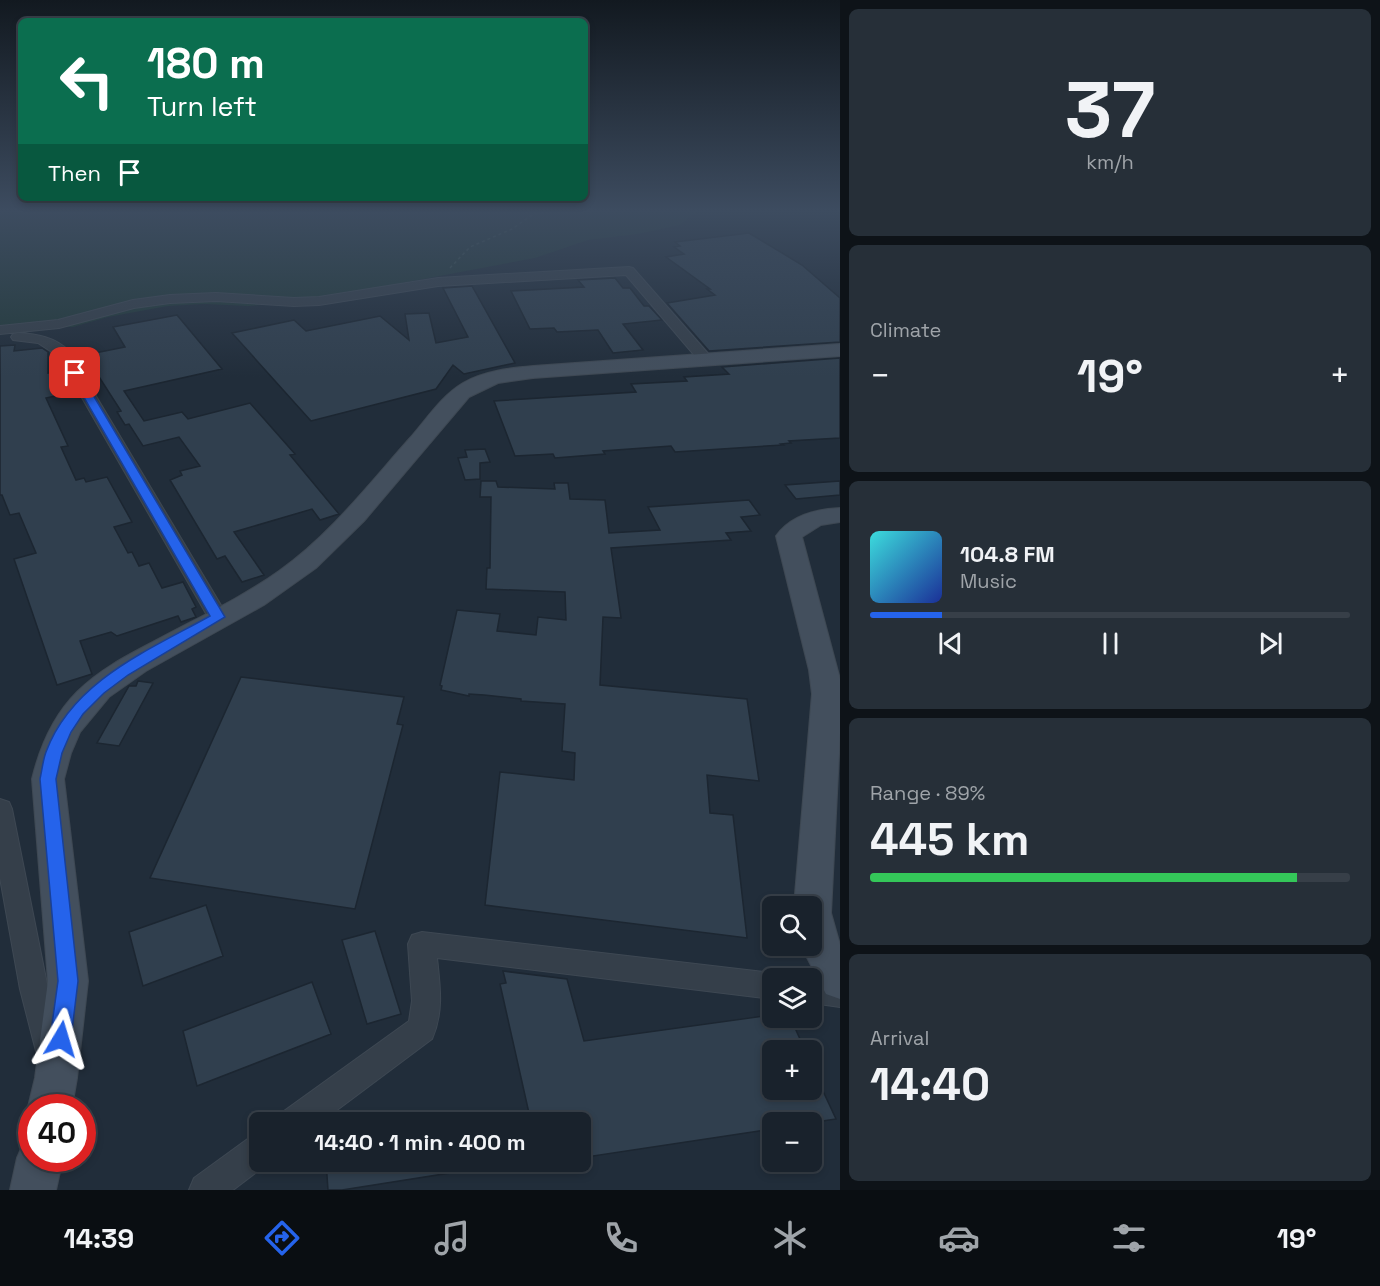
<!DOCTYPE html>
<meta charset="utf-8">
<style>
:root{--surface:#19222c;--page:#262f38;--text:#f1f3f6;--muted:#9fa4a9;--line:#373f48;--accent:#2563eb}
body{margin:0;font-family:"Space Grotesk",sans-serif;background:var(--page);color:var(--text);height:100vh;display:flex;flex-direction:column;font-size:22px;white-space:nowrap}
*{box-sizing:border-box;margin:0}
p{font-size:20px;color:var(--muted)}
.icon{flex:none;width:33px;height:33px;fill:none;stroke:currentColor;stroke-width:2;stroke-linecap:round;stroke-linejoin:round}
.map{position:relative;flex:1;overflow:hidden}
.panel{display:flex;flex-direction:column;gap:9px;padding:9px;background:#0e1318;width:540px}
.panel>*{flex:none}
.top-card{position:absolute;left:18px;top:18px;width:570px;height:183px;border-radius:9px;box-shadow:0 3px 9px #0003,0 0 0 2px var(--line);background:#0b6e4f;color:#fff;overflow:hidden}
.buttons{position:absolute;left:762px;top:896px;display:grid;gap:12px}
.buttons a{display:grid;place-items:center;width:60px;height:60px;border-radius:9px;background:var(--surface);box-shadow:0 3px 9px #0003,0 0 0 2px var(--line);font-size:30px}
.speed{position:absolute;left:18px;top:1094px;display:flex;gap:12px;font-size:30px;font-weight:700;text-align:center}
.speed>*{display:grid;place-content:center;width:78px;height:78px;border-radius:50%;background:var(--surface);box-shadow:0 3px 9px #0003,0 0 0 2px var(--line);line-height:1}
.speed .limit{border:9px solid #d22;background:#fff;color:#111}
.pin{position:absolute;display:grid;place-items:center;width:51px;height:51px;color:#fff;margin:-26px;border-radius:12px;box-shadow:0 3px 9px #0006}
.me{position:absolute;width:66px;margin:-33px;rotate:7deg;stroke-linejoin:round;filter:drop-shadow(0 0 4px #0008)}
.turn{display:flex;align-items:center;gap:21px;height:126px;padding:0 30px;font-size:27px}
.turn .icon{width:78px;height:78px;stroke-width:2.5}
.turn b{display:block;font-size:42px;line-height:51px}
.then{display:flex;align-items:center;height:57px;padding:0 30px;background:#0003;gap:12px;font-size:22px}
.big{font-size:45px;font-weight:800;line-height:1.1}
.panel .card{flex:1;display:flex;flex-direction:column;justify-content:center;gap:9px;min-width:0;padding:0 21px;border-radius:9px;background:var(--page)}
.panel .dial{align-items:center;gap:0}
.dial b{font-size:78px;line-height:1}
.song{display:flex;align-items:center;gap:18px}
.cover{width:72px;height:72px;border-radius:9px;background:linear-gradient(135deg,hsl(180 70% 55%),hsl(230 70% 35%))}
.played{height:6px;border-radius:3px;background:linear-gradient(90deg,var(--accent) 15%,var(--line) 15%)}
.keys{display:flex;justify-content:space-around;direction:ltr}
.heat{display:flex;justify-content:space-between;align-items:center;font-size:33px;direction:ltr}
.charge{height:9px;border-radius:4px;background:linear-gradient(90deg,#34c759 89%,var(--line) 0)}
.trip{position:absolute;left:249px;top:1112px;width:342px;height:60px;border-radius:9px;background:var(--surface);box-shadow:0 3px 9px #0003,0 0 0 2px var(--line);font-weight:800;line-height:60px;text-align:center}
.dock{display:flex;height:96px;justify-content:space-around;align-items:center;background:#0a0e12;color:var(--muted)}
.dock .icon{width:42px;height:42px}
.dock .on{color:var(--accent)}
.dock b{font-size:27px;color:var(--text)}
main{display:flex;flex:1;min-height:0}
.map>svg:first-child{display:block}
.green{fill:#233a3b}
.building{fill:#303f4e;stroke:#1c2631;stroke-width:1.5}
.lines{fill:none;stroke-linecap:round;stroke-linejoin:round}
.street-casing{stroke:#3e4853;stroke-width:2}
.secondary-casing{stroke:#3e4853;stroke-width:2}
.path{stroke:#3c5353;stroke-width:1.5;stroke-dasharray:3 3;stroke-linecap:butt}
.street{fill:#353f4a;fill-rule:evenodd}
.secondary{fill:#434f5d;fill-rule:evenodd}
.route{fill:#2563eb;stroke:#184099;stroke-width:1.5}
</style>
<main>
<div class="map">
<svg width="840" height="1190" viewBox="0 0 840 1190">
<rect width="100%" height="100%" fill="#212d3a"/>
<path class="green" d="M 0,211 L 702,211 L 695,213 L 680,225 L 638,234 L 588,240 L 535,258 L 323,298 L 288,298 L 261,305 L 248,306 L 204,304 L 168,306 L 108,317 L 73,327 L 0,328 Z"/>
<path class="building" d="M 749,233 L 802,265 L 840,298 L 840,342 L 709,351 L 667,303 L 715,295 L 707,289 L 710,289 L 666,257 L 684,254 L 674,247 L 680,246 L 675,242 Z
M 615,278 L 623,288 L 630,288 L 644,306 L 649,306 L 662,320 L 623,324 L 643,350 L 613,353 L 598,330 L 557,332 L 554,328 L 530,329 L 511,291 L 584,287 L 578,280 Z
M 472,286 L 515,363 L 464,374 L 453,365 L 436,389 L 311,421 L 232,333 L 294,320 L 306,331 L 380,316 L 409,340 L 405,314 L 429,313 L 436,343 L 468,337 L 443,288 Z
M 177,315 L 222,369 L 124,391 L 144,421 L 182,412 L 188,419 L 250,403 L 295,454 L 290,455 L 339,514 L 320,520 L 312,509 L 234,532 L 264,575 L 242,582 L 225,556 L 217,559 L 170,480 L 182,475 L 180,471 L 200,466 L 179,437 L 143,446 L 129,424 L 125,425 L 117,412 L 121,411 L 85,355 L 125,347 L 113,327 Z
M 15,345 L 14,351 L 42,348 L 48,352 L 48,373 L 62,370 L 74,392 L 46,398 L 68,446 L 61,447 L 76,480 L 84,478 L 86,482 L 107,477 L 132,522 L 114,527 L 128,553 L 132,552 L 139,566 L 149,563 L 162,588 L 183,582 L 196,607 L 192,609 L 196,617 L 181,622 L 178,616 L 117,636 L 111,632 L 80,641 L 92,674 L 57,685 L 14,559 L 36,553 L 19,513 L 10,515 L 2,495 L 0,495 L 0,346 Z
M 840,358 L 840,438 L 789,441 L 791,443 L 781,444 L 783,445 L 675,452 L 671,446 L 603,451 L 605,454 L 555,458 L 553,454 L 515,456 L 494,401 L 636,392 L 631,384 L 687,381 L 684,377 L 729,374 L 722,367 Z
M 485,449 L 490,462 L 480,463 L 480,479 L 465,480 L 458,458 L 467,457 L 465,450 Z
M 481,481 L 496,481 L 498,487 L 555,489 L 554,483 L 568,483 L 570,499 L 605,500 L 609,533 L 660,530 L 648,507 L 749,500 L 760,515 L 741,517 L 751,531 L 726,533 L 731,540 L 611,548 L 621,618 L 603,617 L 600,685 L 747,699 L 759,781 L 707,775 L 710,813 L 733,815 L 747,938 L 485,905 L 500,772 L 574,780 L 575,753 L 562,751 L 565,704 L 521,701 L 521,699 L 484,695 L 469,694 L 469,696 L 441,690 L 442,686 L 440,685 L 457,610 L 500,614 L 497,631 L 536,635 L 538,617 L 566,620 L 565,592 L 486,589 L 487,568 L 490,568 L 491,497 L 480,497 Z
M 840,481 L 840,495 L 796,499 L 785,485 Z
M 241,677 L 404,697 L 397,724 L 403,725 L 355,909 L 150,878 Z
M 138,681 L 153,683 L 119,746 L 97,743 L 129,686 L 136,686 Z
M 206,905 L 223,956 L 143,986 L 129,932 Z
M 375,931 L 401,1014 L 367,1024 L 342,940 Z
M 503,971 L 567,979 L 584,1041 L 772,1015 L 772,1017 L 790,1017 L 805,1050 L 772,1050 L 772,1089 L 822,1089 L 836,1119 L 816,1122 L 772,1122 L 772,1129 L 580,1158 L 580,1122 L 531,1122 L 500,984 L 506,983 Z
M 312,982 L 331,1034 L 197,1086 L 183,1031 Z
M 326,1161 L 475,1161 L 475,1169 L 342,1190 L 328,1190 Z"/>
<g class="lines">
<defs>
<path id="street" d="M 629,267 L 633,268 L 711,357 L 713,360 L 711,363 L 701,363 L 626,275 L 438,286 L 319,305 L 294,306 L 216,301 L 170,303 L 134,308 L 59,328 L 0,334 L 0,326 L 58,320 L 133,300 L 170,295 L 216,293 L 294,298 L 319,297 L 438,278 Z
M 18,333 C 37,334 55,337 69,351 L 228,617 L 225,622 L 218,623 L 211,622 L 208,617 L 58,356 L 38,343 L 13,340 L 11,337 L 13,334 Z
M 0,799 L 9,802 L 12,809 L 48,989 L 64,1049 L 60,1059 L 49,1064 L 38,1059 L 20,989 L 0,878 Z
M 422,932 L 772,973 L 783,978 L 772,978 L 772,999 L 437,958 C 440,986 444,1012 432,1039 L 321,1122 L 279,1122 L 284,1111 L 409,1021 L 412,1001 L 408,944 L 412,935 Z
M 812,977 L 840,981 L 840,1007 L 812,1003 L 812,978 L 809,978 Z
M 260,1133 L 260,1161 L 271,1161 L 233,1190 L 189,1190 L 194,1178 L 249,1138 Z"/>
<path id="secondary" d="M 840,344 L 840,356 L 533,378 L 498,383 L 469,397 L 364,521 L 316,568 L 264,605 L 146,671 L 109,697 L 80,732 L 71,753 L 64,779 L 88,981 L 77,1078 L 72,1107 L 32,1107 L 32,1115 L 28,1107 L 35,1078 L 48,981 L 32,779 C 40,746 53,716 77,692 C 99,670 126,656 153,642 C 195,619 240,599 279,571 C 330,535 368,485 410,438 C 426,420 441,396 463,383 C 484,371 510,368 533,366 Z
M 840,508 L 840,522 L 821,525 L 802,537 L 840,679 L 840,734 L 831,913 L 840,945 L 840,999 L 826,994 L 801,946 L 812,945 L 812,906 L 794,906 L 812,694 L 809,670 L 776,536 C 791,515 816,509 840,508 Z
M 32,1139 L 32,1158 L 63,1158 L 56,1190 L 10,1190 L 17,1158 L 24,1142 Z"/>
</defs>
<use href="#street" class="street-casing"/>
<use href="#secondary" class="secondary-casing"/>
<path class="path" d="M 450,268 L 470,247 L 512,229 L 532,215 L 550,211"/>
<use href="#street" class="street"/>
<use href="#secondary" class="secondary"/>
</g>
<linearGradient id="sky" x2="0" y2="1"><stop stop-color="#121920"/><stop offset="0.56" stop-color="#3d4c60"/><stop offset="1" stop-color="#3d4c60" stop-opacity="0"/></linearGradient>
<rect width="840" height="377" fill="url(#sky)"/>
<path class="route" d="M 71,371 L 80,373 L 225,617 L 128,675 L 104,693 L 83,714 L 71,732 L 62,753 L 56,779 L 78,981 L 71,1039 L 68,1046 L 61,1049 L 53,1046 L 50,1039 L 58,981 L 40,779 C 42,770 43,760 46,752 C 72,681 149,650 210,616 L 70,373 Z"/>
</svg>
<div class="buttons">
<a><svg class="icon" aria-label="search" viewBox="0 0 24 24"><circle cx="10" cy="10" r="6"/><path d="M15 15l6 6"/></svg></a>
<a><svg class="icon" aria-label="layers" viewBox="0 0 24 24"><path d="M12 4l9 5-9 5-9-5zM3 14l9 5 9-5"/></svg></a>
<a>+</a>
<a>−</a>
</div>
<div class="speed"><div class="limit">40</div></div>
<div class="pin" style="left:75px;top:373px;background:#d93025"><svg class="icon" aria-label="arrive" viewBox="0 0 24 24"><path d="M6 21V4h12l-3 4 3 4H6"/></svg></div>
<svg class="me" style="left:61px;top:1039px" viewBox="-20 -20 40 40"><path d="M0-17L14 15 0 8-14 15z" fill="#2563eb" stroke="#fff" stroke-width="4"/></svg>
<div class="trip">14:40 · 1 min · 400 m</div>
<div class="top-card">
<div class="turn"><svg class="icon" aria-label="left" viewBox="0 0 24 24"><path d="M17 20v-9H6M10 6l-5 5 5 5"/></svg><div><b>180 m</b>Turn left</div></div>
<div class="then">Then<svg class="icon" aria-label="arrive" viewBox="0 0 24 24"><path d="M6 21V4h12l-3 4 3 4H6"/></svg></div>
</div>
</div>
<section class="panel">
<div class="card dial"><b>37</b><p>km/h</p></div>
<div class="card"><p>Climate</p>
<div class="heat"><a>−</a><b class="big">19°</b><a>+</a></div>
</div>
<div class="card">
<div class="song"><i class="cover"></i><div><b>104.8 FM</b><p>Music</p></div></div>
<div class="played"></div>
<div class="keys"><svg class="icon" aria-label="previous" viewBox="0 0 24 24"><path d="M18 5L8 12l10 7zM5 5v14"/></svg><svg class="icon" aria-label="pause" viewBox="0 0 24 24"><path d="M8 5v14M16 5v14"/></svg><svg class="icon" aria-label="next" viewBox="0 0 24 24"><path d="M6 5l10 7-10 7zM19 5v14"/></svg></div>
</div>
<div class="card"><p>Range · 89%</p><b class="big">445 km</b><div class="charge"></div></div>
<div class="card"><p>Arrival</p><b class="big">14:40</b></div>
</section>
</main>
<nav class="dock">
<b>14:39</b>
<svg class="icon on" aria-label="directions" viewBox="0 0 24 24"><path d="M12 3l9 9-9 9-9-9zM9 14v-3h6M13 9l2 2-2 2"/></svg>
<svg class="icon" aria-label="music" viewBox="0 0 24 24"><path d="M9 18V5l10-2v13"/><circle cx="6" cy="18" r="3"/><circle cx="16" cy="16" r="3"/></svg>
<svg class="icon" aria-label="phone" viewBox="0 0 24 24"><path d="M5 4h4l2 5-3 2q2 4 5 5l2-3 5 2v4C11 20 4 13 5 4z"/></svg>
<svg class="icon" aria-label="climate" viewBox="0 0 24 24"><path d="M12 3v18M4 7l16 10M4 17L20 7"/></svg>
<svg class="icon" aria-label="car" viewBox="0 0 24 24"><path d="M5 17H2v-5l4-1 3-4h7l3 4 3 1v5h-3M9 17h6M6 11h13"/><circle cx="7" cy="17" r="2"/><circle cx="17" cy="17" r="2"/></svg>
<svg class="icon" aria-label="filters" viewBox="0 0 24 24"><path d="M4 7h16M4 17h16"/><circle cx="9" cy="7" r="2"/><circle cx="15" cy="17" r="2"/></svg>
<b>19°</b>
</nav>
